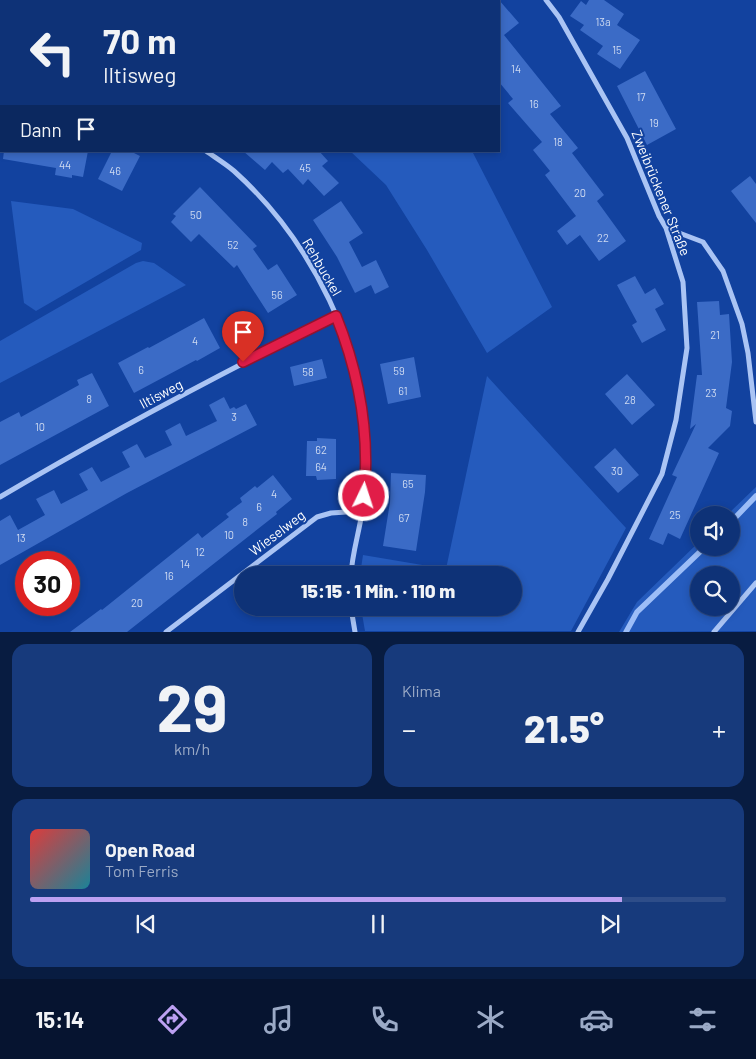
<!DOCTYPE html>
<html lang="de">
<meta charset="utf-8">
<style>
:root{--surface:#0e3277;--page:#173a7c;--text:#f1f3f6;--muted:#9baac6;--line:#2e4d89;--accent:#bca0f2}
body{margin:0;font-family:Barlow,sans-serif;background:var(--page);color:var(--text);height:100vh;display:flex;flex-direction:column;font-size:19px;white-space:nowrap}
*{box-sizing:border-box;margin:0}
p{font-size:16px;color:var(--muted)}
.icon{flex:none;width:28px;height:28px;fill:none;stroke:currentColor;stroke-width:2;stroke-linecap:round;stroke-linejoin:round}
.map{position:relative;height:632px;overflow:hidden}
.panel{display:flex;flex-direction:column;gap:12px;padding:12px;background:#081c41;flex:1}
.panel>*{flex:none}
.guide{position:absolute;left:0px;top:0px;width:500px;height:152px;box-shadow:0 2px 8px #0003,0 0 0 1px var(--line);background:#0e3277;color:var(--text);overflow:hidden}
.fabs{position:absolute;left:690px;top:506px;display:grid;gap:10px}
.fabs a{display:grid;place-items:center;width:50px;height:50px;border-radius:50%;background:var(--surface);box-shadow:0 2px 8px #0003,0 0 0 1px var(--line);font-size:25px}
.speed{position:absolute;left:15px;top:551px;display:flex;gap:10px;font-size:25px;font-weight:700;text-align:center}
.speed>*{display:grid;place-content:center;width:65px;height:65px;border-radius:50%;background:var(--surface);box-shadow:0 2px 8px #0003,0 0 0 1px var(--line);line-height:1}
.speed .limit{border:8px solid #d22;background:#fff;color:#111}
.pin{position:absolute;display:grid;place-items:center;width:42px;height:42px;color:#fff;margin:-51px -21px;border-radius:50% 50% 50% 0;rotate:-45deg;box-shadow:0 0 5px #0007}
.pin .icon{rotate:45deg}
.me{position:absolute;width:55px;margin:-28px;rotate:4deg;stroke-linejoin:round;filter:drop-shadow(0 0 4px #0008)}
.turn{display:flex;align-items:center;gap:18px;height:105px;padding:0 20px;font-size:22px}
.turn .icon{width:65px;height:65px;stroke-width:2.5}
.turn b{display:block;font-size:35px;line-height:42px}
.then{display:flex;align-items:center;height:48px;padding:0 20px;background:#0003;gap:10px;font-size:19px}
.big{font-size:38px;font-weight:800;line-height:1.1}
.panel .tile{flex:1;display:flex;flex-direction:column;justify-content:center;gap:8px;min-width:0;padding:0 18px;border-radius:15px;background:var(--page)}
.panel .dial{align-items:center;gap:0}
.dial b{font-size:65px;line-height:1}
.song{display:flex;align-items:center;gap:15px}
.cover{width:60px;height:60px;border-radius:8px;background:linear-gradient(135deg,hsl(0 70% 55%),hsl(190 70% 35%))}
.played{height:5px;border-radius:2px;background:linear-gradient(90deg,var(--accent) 85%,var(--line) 85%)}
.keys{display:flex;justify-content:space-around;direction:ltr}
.heat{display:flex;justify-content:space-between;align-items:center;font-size:28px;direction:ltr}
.panel .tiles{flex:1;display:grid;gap:12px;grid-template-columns:1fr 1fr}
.tile:last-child{grid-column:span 2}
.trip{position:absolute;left:234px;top:566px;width:288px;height:50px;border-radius:25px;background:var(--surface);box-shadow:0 2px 8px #0003,0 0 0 1px var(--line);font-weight:800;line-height:50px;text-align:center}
.dock{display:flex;height:80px;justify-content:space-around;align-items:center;background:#061430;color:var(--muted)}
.dock .icon{width:35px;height:35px}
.dock .selected{color:var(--accent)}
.dock b{font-size:22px;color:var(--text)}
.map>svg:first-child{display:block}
.green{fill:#255bbd;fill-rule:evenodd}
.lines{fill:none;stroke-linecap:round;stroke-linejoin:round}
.stream{stroke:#9cbdf7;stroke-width:5.5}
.building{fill:#3b6bc6}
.minor{stroke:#aac4f4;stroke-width:5}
.route-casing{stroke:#92132f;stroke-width:12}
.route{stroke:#e11d48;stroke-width:9}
.labels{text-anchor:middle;stroke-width:4;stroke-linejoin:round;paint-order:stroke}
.number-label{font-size:11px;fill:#cedaf1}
.street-label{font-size:14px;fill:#fff;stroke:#12429f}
</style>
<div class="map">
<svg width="756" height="632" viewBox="0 0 756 632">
<rect width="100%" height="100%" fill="#12429f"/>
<path class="green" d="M 180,0 L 405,0 L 406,1 L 182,1 Z
M 350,151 L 472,151 L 552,307 L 487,353 L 427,250 L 386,185 Z
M 11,201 L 73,209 L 142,243 L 141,250 L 36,311 L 24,303 Z
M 143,261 L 154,263 L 186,285 L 0,383 L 0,341 L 136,263 Z
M 487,376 L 626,528 L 571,631 L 365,631 L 361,608 L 512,608 L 512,575 L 360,575 L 363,555 L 446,569 Z
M 756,487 L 756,631 L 619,632 L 637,602 L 699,542 L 699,548 L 731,548 L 731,515 L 727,515 ZM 699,575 L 731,575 L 731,608 L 699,608 Z"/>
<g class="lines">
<path class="stream" d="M 731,522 L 756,496
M 626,632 L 637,612 L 704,548"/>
</g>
<path class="building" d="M 499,0 L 519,23 L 504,35 L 561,106 L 550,114 L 578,148 L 572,153 L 604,195 L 597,201 L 626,241 L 599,261 L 580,235 L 567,245 L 557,231 L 576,216 L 545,175 L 550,171 L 533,150 L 542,142 L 508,103 L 513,99 L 499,82 Z
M 589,0 L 604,0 L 624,14 L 617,25 L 640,40 L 620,69 L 597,54 L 603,46 L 580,30 L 584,25 L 570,16 L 581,1 L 586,5 Z
M 645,71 L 676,129 L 647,145 L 617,86 Z
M 4,151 L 88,151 L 83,177 L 72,175 L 72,178 L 55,175 L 56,168 L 3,159 Z
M 112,151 L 130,151 L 140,156 L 122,191 L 98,179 Z
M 243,151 L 319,151 L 328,161 L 322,166 L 339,183 L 324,196 L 308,179 L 303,185 L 288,169 L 283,173 L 272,162 L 265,170 Z
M 750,176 L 756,184 L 756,223 L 731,191 Z
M 200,187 L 257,246 L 253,249 L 268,270 L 277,264 L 297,295 L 268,313 L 237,265 L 234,268 L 199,234 L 191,242 L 171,222 L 176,216 L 173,214 Z
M 341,201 L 363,233 L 349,242 L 362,267 L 376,260 L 389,287 L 375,294 L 371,285 L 355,293 L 337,257 L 313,220 Z
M 635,276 L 645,294 L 655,288 L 664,304 L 655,309 L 666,330 L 642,343 L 632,325 L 637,322 L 617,285 Z
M 719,301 L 720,315 L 729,314 L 732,362 L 726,408 L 732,411 L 730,426 L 708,448 L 719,453 L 680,539 L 668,533 L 663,545 L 649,539 L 677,477 L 672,475 L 696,424 L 690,429 L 697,375 L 702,375 L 697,302 Z
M 204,318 L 220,348 L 197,361 L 196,360 L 134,393 L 118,363 L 148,347 L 149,348 Z
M 414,357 L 421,397 L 388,404 L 380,364 Z
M 322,359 L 327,378 L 294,386 L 290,367 Z
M 92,373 L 109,406 L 0,465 L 0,422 L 19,412 L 21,417 L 79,385 L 77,380 Z
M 627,374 L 655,405 L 632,425 L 605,394 Z
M 224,397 L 230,409 L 234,407 L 236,409 L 246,404 L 257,425 L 127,493 L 0,565 L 0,521 L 10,515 L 18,530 L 45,515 L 36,499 L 54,490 L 61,504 L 88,490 L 79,474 L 92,467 L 101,482 L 130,467 L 122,452 L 137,444 L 145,458 L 172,445 L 165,431 L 180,423 L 186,436 L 217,421 L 209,405 Z
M 317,438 L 336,439 L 336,479 L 317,480 L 316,476 L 306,476 L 307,441 L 317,441 Z
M 615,448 L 639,475 L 618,493 L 594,467 Z
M 391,473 L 426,475 L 425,492 L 416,551 L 383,546 L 390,502 Z
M 273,475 L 292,499 L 276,512 L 277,514 L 127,632 L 70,632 L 101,609 L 102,610 L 198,533 L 202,538 L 229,517 L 226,514 L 242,502 L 240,498 L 255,486 L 257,488 Z"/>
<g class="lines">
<path class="minor" d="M 546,0 L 559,17 L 627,138 L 659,216 L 666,228 L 683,282 L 687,348 L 676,420 L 662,474 L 608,579 L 578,632
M 0,89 L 1,90
M 206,151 C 216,158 226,164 234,171 C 311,240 367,351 366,455 C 366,474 365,493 362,512 C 359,533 352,554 351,575
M 666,228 L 703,242 L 723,271 L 742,324 L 748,353 L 756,422
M 0,497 C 110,432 222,373 336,316
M 351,608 L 355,632
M 166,632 L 317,517 L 331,513 L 362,511
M 714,632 L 756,583"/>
</g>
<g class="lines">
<defs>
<path id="route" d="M 243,362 L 336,316 C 359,373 370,434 364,496"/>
</defs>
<use href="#route" class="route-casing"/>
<use href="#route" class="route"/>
</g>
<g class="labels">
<g class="number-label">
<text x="603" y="26">13a</text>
<text x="617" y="54">15</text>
<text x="516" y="73">14</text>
<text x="641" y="101">17</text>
<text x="534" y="108">16</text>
<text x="654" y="127">19</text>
<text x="558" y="146">18</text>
<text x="65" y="169">44</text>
<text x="305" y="172">45</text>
<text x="115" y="175">46</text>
<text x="580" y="197">20</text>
<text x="196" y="219">50</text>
<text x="603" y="242">22</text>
<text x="233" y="249">52</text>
<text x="277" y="299">56</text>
<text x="715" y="339">21</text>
<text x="195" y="345">4</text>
<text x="141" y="374">6</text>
<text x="399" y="375">59</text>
<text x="308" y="376">58</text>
<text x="403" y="395">61</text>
<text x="711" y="397">23</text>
<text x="89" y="403">8</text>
<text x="630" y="404">28</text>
<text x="234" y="421">3</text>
<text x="40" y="431">10</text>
<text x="321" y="454">62</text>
<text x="321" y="471">64</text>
<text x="617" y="475">30</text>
<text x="408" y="488">65</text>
<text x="274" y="498">4</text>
<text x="259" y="511">6</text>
<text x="675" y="519">25</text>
<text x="404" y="522">67</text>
<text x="245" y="526">8</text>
<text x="229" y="539">10</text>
<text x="21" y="542">13</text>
<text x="200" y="556">12</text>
<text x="185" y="568">14</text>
<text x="169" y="580">16</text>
<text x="137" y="607">20</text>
</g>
<g class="street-label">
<text transform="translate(661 193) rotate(68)" y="5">Zweibrückener Straße</text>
<text transform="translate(322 267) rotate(60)" y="5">Rehbuckel</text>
<text transform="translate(161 394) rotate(-28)" y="5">Iltisweg</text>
<text transform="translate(277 533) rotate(-37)" y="5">Wieselweg</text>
</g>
</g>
</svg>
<div class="fabs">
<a><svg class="icon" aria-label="sound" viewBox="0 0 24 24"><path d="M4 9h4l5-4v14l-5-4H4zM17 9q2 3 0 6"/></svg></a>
<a><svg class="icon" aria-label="search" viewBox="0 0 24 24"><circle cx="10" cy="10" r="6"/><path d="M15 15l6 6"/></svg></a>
</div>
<div class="speed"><div class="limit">30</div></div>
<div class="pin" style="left:243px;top:362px;background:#d93025"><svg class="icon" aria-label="arrive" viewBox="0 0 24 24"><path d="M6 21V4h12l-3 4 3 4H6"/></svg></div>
<svg class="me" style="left:364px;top:496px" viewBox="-20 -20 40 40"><circle r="17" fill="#e11d48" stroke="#fff" stroke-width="3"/><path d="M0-11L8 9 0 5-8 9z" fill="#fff"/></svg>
<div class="trip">15:15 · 1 Min. · 110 m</div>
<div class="guide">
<div class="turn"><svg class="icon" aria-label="left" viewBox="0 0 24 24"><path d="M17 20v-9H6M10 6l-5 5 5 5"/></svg><div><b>70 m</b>Iltisweg</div></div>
<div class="then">Dann<svg class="icon" aria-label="arrive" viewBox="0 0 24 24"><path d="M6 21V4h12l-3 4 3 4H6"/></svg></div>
</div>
</div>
<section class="panel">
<div class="tiles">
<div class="tile dial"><b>29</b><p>km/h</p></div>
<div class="tile"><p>Klima</p>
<div class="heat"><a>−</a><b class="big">21.5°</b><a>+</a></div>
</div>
<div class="tile">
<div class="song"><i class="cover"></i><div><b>Open Road</b><p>Tom Ferris</p></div></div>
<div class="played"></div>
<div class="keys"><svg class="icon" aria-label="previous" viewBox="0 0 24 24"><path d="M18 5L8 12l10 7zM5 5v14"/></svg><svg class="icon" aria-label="pause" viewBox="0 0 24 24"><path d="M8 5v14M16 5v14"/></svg><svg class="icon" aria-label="next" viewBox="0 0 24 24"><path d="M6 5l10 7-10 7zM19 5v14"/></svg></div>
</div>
</div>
</section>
<nav class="dock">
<b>15:14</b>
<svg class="icon selected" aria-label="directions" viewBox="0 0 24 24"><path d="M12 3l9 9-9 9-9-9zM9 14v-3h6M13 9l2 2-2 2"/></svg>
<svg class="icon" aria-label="music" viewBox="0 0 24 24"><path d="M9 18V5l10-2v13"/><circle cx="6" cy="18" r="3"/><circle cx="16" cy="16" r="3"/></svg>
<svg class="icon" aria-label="phone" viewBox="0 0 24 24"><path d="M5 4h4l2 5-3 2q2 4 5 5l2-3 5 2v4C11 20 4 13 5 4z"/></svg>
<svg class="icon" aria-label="climate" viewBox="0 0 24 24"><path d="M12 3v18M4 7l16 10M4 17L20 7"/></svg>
<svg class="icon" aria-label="car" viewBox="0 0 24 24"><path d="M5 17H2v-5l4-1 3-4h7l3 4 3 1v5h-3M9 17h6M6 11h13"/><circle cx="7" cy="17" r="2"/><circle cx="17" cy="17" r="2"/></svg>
<svg class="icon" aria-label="filters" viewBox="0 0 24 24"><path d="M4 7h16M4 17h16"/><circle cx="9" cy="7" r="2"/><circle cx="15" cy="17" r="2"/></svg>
</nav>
